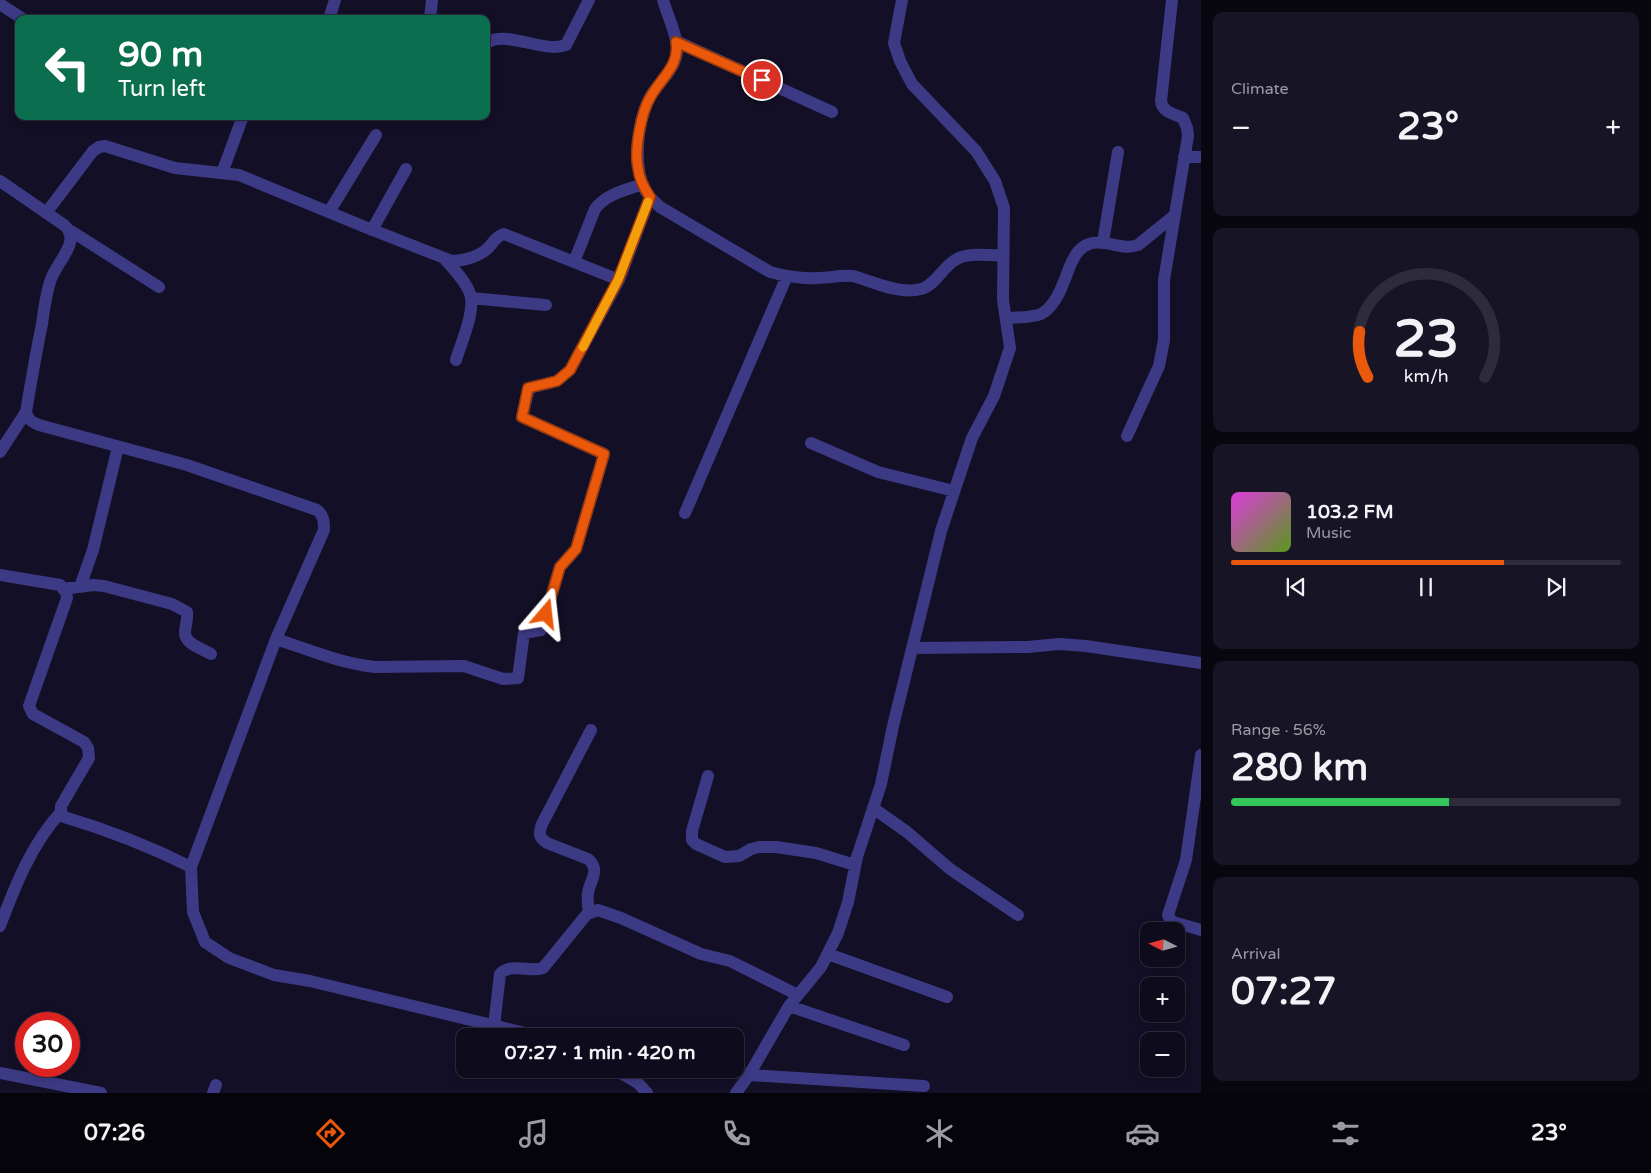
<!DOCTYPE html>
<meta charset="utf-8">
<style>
:root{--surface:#0e0b1c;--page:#171425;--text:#f1f3f6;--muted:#9b9ba3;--line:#2e2b3b;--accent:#ea580c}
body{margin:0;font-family:"Varela Round",sans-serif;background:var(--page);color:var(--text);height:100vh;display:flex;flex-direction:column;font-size:19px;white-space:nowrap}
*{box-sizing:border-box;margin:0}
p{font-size:16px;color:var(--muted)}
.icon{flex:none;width:28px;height:28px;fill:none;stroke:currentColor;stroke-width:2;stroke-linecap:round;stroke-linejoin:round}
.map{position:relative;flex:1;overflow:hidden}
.side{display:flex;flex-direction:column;gap:12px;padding:12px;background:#08060f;width:450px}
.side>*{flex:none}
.hud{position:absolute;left:15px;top:15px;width:475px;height:105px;border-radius:10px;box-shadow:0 2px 8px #0003,0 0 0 1px var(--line);background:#0b6e4f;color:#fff;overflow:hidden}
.needle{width:32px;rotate:276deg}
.tools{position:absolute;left:1140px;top:922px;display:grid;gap:10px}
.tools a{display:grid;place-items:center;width:45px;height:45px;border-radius:10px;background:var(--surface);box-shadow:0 2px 8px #0003,0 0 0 1px var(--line);font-size:25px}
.speed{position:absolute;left:15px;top:1012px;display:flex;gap:10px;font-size:25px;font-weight:700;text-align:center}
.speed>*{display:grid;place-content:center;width:65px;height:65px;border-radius:50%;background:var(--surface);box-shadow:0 2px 8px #0003,0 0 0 1px var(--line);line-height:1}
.speed .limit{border:8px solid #d22;background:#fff;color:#111}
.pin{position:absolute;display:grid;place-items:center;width:42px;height:42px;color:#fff;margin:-21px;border:2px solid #fff;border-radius:50%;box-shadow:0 1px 5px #0007}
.me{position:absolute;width:55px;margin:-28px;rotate:17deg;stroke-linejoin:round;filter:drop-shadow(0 0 4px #0008)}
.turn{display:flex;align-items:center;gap:18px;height:105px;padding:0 20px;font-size:22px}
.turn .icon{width:65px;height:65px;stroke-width:2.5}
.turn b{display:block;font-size:35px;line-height:42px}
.big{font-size:38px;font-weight:700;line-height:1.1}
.side .widget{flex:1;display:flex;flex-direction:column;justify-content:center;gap:8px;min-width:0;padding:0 18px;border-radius:10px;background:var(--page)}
.side .dial{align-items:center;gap:0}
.dial svg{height:130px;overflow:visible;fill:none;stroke:var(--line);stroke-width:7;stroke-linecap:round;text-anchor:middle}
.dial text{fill:var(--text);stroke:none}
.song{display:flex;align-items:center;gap:15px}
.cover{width:60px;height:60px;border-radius:8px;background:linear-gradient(135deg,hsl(300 70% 55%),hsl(90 70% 35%))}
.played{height:5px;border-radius:2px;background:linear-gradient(90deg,var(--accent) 70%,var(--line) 70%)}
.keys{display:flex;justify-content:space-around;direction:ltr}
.heat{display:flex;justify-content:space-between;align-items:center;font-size:28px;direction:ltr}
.charge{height:8px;border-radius:4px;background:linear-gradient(90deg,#34c759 56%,var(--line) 0)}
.trip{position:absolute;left:456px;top:1028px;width:288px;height:50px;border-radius:10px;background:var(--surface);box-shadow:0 2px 8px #0003,0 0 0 1px var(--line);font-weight:700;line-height:50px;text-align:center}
.menu{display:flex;height:80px;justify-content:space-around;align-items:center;background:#06040b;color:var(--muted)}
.menu .icon{width:35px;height:35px}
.menu .current{color:var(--accent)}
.menu b{font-size:22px;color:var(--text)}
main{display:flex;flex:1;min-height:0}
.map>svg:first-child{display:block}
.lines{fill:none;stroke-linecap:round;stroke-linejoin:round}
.minor{stroke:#3d3a85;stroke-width:12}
.route-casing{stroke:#983908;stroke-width:12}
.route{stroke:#ea580c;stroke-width:9}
.slow{stroke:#f59e0b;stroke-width:9}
</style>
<main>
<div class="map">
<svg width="1201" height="1093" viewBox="0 0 1201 1093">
<rect width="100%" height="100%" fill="#130f26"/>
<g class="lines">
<path class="minor" d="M 663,0 C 667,14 678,37 677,51 C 676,69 658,83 650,97 C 637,121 633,165 645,190 C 649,197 655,202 660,207 L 770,272 C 785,276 801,279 817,278 C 829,278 841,275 853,276 C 874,282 900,295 921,289 C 936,285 943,266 957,259 C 969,252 989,256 1003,255
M 0,4 L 23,19
M 329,19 L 335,0
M 430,19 L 432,0
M 676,41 L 832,112
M 486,44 C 501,28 545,54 566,45 L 589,0
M 1184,157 L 1201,157
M 222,173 L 243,116
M 0,181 L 64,225 C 82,241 58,260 51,279 C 46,293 44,309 42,324 C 36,353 31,382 26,412 C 28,420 32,422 39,425 L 187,465 L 317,510 C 324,516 324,521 324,530 L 276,639 L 191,867
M 329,212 L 376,135
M 46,213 L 93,151 L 99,147 L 105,146 L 175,168 L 239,175 L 365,227 L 452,261 C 464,261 481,256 489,247 C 494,242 496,236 504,234 L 619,280
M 372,230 L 406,169
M 71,231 L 159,287
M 1103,242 L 1118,152
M 444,258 C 453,269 466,281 470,294 C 476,310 461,343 456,360
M 574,262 L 595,209 C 606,194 626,190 643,184
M 471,298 L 546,305
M 1006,318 C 1017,317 1031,318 1041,314 C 1057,306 1064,281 1070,266 C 1073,259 1077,251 1083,247 C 1101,235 1120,252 1138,245 L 1175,215
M 1127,436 L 1159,366 L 1164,340 L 1164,280 L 1188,136 L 1187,128 L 1183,118 C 1174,114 1162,112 1161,101 L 1172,0
M 811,443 L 878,472 L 954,491
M 0,452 L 26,412
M 685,513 L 787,276
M 0,575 L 60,585 L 66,591 L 67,598 L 29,706 L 33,714 L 84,742 L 88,748 L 89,758 L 61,806 L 61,812 L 64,817 C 108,830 151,847 191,867 L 193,912 L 205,942 L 229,958 L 274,975 L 310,981 L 537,1036
M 80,587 L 93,550 L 118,447
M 63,589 L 93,585 L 104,586 L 172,604 L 187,612 C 188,620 185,626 185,633 C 185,644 203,649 211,654
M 276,639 C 309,650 340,663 375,667 L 464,666 L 503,679 L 518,678 L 524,633 L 541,630 L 560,567 L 576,549 L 604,454 L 522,417 L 529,388 L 557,381 L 570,370 L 619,280 L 650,197
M 913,648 L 1028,647 L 1059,644 L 1086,646 L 1201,663
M 1201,755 L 1186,860 L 1168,915 L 1170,919 L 1173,922 L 1201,930
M 708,776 L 692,831 L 692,840 L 696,844 L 725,857 L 739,856 L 751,849 L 759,847 L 776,847 L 816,853 L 855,865
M 873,808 L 907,832 L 950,869 L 1018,915
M 589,913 C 588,906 587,900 588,893 C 590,880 601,870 588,859 L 547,843 C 538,837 539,833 542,824 L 591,730
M 0,926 C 15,886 32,843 61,812
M 828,954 L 947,997
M 789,1006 L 904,1045
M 494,1026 L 500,974 C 512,962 529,973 543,968 L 587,914 L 598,910 L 621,918 L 701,954 L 730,961 L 798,995
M 614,1069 L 638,1083 L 647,1093
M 0,1073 L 101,1093
M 749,1075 L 924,1086
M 213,1093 L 216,1085
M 736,1093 L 749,1075 L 789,1006 L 821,967 L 838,933 L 848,902 L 857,857 L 881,784 L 893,726 L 941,531 L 972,438 L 994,396 L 1010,348 L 1003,300 L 1004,208 L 995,181 L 976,151 L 912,84 L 900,61 L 894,43 L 902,0"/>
</g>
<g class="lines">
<defs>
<path id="route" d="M 546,614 L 560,567 L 576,549 L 604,454 L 522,417 L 528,388 L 557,381 L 570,370 L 618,280 L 650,197 C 644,188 639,178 638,168 C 634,150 641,112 651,96 C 662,77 680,65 676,42 L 762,80"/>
</defs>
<use href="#route" class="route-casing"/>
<use href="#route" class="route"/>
<path class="slow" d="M 583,347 L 618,280 L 648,202"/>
</g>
</svg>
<div class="tools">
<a><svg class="needle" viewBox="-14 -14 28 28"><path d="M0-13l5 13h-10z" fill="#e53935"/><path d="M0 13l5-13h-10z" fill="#9b9ba3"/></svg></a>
<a>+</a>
<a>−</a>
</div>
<div class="speed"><div class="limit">30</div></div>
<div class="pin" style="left:762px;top:80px;background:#d93025"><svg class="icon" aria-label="arrive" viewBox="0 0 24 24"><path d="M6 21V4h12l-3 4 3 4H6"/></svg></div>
<svg class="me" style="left:546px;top:614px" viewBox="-20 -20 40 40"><path d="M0-17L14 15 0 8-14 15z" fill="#ea580c" stroke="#fff" stroke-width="4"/></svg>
<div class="trip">07:27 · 1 min · 420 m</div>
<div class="hud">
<div class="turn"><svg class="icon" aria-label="left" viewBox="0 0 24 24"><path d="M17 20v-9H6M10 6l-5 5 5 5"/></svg><div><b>90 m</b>Turn left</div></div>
</div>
</div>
<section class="side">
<div class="widget"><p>Climate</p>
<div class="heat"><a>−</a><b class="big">23°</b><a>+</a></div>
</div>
<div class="widget dial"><svg viewBox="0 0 100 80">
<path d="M14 69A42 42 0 1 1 86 69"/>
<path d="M14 69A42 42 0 0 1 9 41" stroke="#ea580c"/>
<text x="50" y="56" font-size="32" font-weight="700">23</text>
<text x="50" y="72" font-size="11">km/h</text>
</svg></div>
<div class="widget">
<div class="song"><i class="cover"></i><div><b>103.2 FM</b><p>Music</p></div></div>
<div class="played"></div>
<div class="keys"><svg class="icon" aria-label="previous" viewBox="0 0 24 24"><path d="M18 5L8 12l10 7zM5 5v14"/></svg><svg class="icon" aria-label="pause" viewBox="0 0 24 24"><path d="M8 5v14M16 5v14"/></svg><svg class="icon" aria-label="next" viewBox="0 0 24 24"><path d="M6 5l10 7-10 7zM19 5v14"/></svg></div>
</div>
<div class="widget"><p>Range · 56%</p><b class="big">280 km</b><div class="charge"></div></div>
<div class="widget"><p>Arrival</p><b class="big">07:27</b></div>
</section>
</main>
<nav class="menu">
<b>07:26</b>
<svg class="icon current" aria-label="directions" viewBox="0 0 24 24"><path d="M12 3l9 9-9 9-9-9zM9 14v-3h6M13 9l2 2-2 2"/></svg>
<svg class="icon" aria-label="music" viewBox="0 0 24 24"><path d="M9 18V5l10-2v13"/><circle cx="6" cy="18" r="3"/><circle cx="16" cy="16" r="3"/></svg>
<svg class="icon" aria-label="phone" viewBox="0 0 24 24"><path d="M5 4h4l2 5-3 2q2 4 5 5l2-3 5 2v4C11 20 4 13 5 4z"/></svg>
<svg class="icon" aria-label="climate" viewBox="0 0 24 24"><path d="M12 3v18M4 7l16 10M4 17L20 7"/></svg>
<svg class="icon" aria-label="car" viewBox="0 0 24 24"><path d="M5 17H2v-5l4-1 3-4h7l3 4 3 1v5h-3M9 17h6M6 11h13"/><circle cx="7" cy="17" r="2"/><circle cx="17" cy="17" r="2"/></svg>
<svg class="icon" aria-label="filters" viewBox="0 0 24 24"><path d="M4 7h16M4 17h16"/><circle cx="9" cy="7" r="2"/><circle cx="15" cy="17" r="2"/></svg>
<b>23°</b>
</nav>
